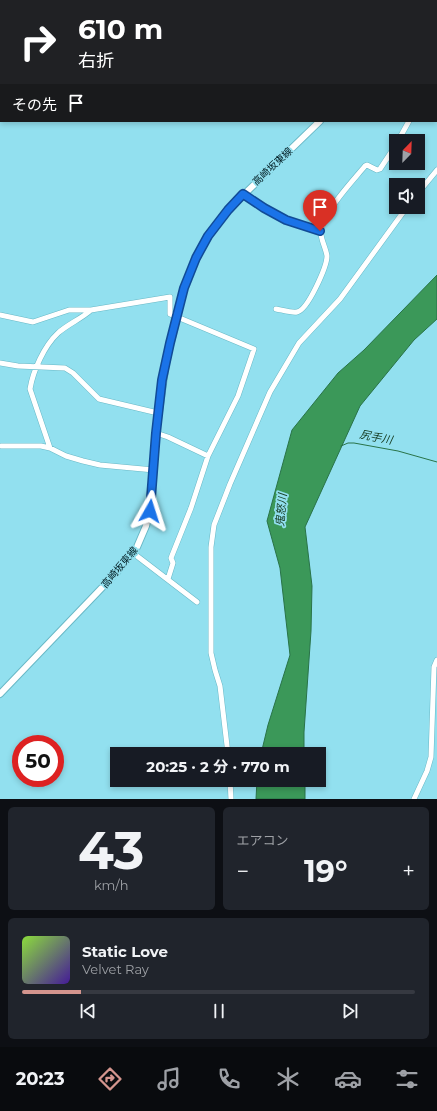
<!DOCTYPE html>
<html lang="ja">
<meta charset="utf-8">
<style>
:root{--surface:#171b24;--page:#20242c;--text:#f1f3f6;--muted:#9ea1a6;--line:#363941;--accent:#d4958e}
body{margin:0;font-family:Montserrat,"Noto Sans JP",sans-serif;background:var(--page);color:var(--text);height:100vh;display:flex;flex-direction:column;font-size:15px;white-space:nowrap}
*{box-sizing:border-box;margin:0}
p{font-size:13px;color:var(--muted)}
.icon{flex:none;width:22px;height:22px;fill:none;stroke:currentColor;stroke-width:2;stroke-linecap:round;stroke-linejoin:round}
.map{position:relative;height:799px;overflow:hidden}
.side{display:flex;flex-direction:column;gap:8px;padding:8px;background:#0d0f14;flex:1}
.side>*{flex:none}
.guide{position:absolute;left:0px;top:0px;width:437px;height:122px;box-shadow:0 2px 6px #0003;background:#202124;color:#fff;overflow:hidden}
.needle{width:26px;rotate:23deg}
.tools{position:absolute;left:389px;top:134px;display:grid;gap:8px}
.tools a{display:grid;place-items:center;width:36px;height:36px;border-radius:0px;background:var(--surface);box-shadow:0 2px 6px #0003;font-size:20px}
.speed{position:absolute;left:12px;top:735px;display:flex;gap:8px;font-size:20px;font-weight:700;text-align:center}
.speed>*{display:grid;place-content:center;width:52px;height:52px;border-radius:50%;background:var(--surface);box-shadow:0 2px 6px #0003;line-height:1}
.speed .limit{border:6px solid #d22;background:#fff;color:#111}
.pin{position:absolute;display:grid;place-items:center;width:34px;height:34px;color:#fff;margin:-41px -17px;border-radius:50% 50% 50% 0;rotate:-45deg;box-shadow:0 0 4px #0007}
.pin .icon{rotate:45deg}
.me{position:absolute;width:44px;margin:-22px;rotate:6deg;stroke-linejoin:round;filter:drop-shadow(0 0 3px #0008)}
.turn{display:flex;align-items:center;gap:14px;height:84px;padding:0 12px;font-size:18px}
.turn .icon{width:52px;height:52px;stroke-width:2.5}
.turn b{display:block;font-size:28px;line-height:34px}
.then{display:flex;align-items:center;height:38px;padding:0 12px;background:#0003;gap:8px;font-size:15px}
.big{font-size:30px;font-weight:700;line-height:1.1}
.side .tile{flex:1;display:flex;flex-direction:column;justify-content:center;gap:6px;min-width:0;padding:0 14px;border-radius:6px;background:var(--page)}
.side .dial{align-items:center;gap:0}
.dial b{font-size:52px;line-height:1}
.song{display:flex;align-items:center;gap:12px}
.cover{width:48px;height:48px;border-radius:6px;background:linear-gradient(135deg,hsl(90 70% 55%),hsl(260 70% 35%))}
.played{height:4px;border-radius:2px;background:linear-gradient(90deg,var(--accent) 15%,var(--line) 15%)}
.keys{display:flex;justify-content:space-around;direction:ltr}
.heat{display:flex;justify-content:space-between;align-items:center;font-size:22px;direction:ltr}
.side .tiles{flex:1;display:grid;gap:8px;grid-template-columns:1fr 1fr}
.tile:last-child{grid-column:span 2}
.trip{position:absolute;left:110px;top:747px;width:216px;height:40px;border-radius:0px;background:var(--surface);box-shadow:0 2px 6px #0003;font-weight:700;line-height:40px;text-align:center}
.menu{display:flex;height:64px;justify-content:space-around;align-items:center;background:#090b0e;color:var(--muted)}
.menu .icon{width:28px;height:28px}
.menu .on{color:var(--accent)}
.menu b{font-size:18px;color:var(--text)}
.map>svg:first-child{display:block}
.water{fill:#3b9859;stroke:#297348}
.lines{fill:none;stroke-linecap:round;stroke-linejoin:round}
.stream{stroke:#297348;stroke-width:1}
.minor-casing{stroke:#69b8c6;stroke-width:6}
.major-casing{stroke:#69b8c6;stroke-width:8}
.minor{stroke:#fff;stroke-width:5}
.major{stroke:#fff;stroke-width:6}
.route-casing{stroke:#114b97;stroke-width:10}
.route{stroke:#1a73e8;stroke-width:7}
.labels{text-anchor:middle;stroke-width:3.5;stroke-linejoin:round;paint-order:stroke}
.street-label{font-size:10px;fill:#001c22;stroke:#92e0ef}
.water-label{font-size:11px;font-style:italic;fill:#153b21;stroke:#92e0ef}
</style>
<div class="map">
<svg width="437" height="799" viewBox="0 0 437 799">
<rect width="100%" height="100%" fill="#92e0ef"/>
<path class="water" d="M 437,275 L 437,319 L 414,340 L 360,406 L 305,527 L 312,586 L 311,631 L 304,732 L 304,754 L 261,754 L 268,725 L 290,655 L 280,568 L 267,521 L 292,430 L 338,373 L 364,350 Z
M 257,780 L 305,780 L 305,799 L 256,799 Z"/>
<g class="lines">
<path class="stream" d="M 341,446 L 348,443 L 354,443 L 398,451 L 437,462"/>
<defs>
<path id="minor" d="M 17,0 L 19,1
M 282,0 L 285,1
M 374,0 L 376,1
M 399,0 L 401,1
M 294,1 L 295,0
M 436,26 L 437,27
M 436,46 L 437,44
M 398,141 L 409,121
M 418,193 L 437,170
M 243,194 L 264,208 L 285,220 L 320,231
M 276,309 C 282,310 292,313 297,312 C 308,310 327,266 327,256 C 326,248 319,236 321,229 C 328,207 350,184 365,166 L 367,165 L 377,170 L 380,169 L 396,145
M 0,315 L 33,322 L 69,310 L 91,310
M 0,363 L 18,366 L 65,368 L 73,373 L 99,399 L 158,413
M 1,446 L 41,446 L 50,448 L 66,456 L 83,461 L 100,465 L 154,470
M 50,448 L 30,389 C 33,371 44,346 58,333 C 68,324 81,319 91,310 L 170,297 L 170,314 L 254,349 L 238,396 L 208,456 L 168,437 L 156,433
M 133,553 L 197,602
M 168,579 L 173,563 L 171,558 L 191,508 L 208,456
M 228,754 L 220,686 L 215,670 L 211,653 L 211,547 L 214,525 L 230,484 L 270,392 L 299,343 L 340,299 L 407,207
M 230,780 L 231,799
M 414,799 L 427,771 L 431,757 L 434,667 L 437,660"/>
<path id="major" d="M 393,1 L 394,0
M 436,80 L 437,80
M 0,694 L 117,572 L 137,547 L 146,526 L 151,505 L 156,433 L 166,363 L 182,295 L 192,267 L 208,236 L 228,210 L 320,121"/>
</defs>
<use href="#minor" class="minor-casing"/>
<use href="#major" class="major-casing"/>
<use href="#minor" class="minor"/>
<use href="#major" class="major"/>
</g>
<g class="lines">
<defs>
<path id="route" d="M 150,511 L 156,433 L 162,380 L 170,343 L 184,288 L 196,258 L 208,236 L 228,210 L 243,194 L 264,208 L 286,220 L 320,231"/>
</defs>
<use href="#route" class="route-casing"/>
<use href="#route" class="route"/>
</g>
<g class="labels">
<g class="street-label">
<text transform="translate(272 166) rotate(-43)" y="4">高崎坂東線</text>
<text transform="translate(119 567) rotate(-50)" y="4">高崎坂東線</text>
</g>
<g class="water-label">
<text transform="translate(376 437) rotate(11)" y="4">尻手川</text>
<text transform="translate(281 510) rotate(-85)" y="4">鬼怒川</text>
</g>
</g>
</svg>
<div class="tools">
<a><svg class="needle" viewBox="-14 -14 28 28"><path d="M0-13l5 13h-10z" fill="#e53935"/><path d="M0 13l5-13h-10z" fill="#9ea1a6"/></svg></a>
<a><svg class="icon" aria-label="sound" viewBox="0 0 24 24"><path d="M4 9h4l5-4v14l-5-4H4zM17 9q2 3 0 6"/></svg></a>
</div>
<div class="speed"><div class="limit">50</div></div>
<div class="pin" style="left:320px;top:231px;background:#d93025"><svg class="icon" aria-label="arrive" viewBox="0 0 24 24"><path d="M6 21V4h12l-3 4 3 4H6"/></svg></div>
<svg class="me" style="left:150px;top:511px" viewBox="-20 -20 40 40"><path d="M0-17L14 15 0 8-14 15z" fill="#1a73e8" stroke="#fff" stroke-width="4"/></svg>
<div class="trip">20:25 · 2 分 · 770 m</div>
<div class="guide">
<div class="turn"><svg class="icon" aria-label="right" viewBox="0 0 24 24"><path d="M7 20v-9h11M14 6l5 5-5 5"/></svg><div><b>610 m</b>右折</div></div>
<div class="then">その先<svg class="icon" aria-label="arrive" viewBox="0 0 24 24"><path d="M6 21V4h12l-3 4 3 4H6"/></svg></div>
</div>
</div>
<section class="side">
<div class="tiles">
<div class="tile dial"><b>43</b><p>km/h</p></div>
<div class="tile"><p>エアコン</p>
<div class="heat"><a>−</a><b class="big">19°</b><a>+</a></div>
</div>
<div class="tile">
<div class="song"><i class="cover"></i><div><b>Static Love</b><p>Velvet Ray</p></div></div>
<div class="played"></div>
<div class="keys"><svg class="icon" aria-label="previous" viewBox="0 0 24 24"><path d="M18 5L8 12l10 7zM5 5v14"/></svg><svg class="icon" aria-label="pause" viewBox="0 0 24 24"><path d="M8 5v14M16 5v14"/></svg><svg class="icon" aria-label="next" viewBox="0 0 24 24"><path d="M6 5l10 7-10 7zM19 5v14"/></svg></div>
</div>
</div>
</section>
<nav class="menu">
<b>20:23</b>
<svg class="icon on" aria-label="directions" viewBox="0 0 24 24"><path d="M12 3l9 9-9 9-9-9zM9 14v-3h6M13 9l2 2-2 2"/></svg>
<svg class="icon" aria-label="music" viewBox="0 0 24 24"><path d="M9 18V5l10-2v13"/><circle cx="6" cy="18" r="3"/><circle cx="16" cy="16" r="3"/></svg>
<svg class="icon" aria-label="phone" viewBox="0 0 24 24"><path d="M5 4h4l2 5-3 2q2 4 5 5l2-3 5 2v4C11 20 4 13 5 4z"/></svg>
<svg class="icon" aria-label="climate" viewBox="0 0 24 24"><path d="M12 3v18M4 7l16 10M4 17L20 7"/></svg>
<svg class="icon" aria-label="car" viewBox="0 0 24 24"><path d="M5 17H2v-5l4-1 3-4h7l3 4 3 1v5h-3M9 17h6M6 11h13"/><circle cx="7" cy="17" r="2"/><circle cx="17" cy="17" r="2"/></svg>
<svg class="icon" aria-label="filters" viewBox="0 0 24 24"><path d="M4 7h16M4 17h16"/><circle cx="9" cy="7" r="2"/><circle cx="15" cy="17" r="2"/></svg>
</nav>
